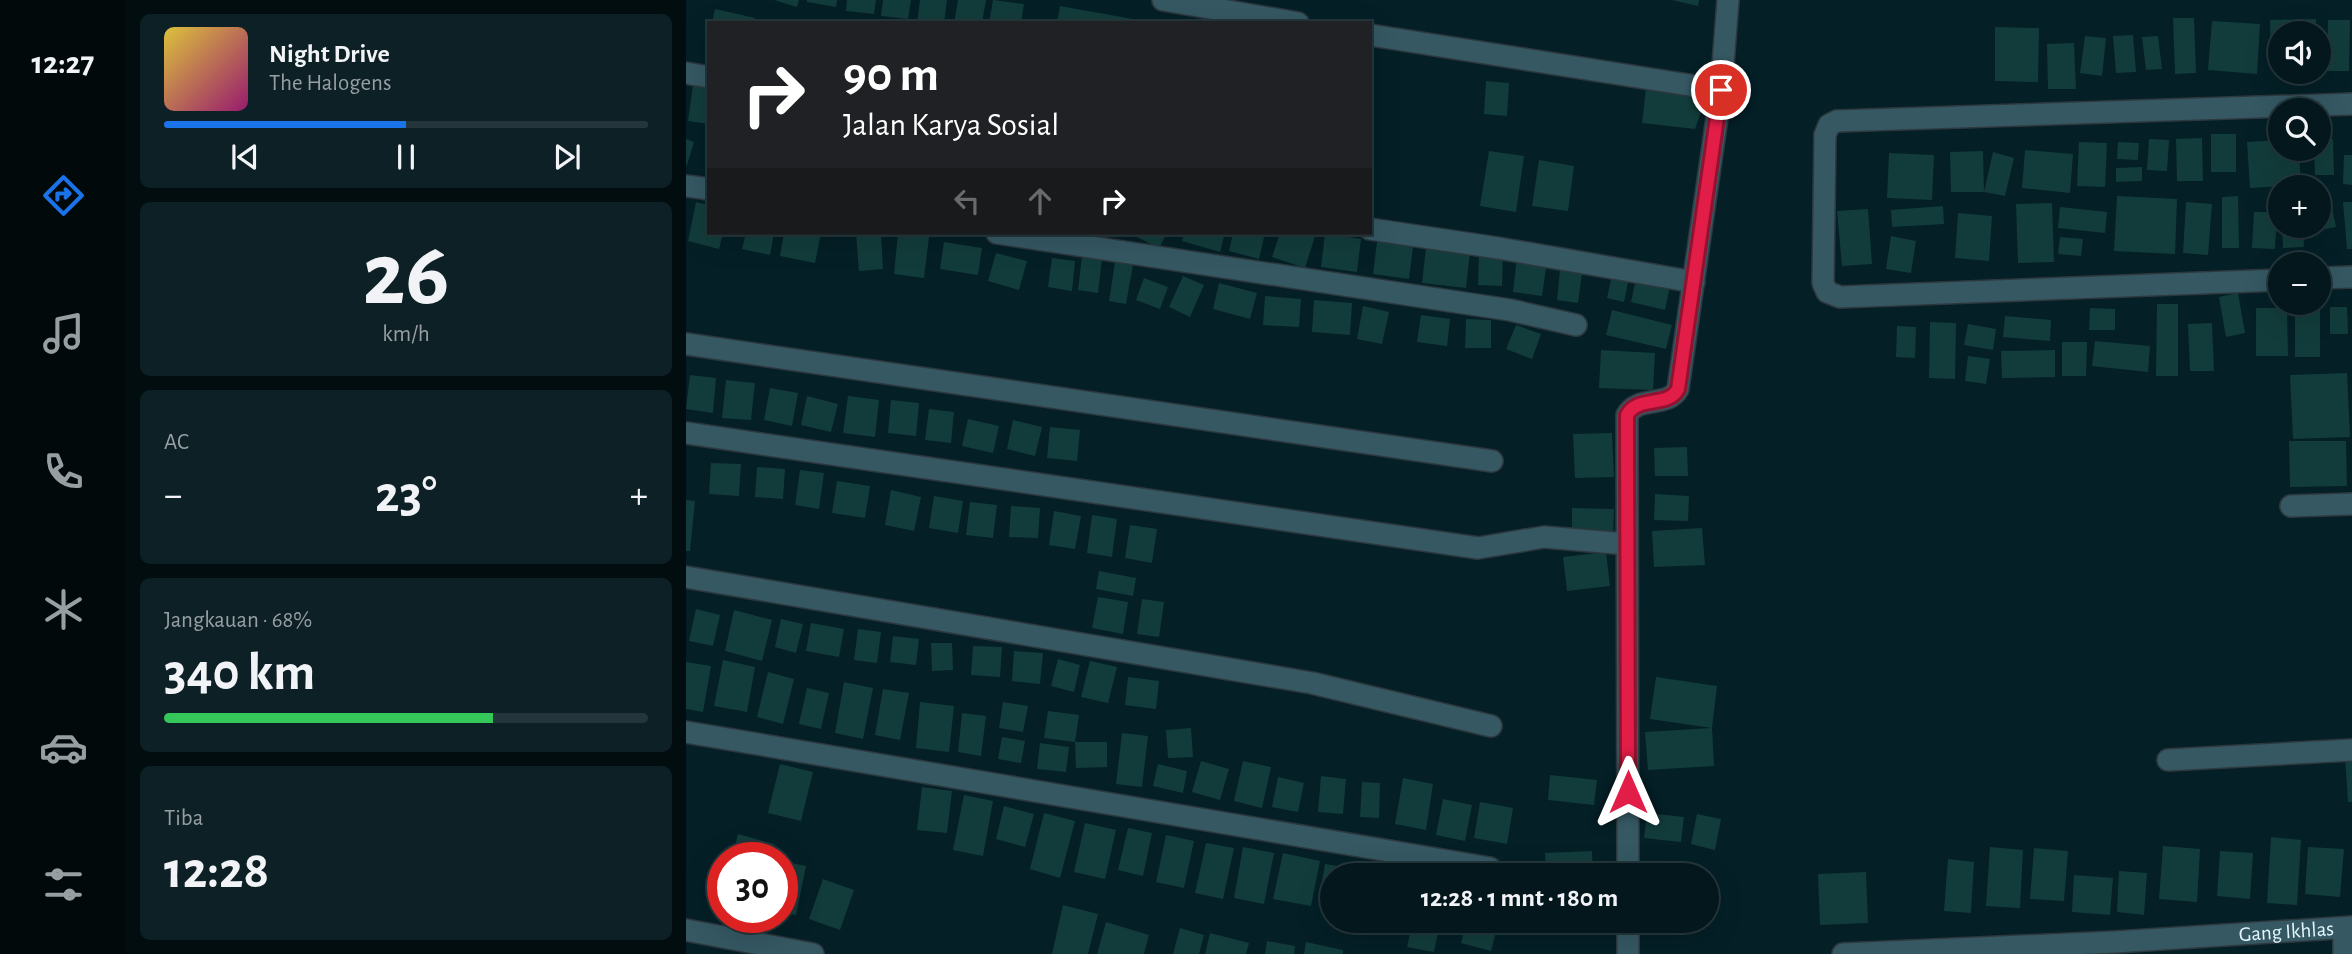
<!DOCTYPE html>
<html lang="id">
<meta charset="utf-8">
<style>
:root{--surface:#03171c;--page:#0d2025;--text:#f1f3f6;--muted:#979fa3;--line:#24363b;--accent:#1a73e8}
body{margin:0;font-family:"Alegreya Sans",sans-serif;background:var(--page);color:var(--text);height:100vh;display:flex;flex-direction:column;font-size:26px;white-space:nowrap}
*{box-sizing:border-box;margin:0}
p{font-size:23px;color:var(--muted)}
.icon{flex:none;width:38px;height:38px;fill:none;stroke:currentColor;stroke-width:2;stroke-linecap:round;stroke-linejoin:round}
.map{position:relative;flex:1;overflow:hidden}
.panel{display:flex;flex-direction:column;gap:14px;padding:14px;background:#020d0f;width:560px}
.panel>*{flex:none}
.top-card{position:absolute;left:21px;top:21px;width:665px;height:214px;border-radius:0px;box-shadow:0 7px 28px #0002,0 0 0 2px var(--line);background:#202124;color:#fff;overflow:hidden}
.controls{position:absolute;left:1582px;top:21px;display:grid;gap:14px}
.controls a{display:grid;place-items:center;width:63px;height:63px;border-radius:50%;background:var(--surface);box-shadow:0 7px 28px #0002,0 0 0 2px var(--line);font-size:35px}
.speed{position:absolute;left:21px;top:842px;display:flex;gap:14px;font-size:35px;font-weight:700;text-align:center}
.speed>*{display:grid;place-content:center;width:91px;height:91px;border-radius:50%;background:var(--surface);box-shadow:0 7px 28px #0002,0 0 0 2px var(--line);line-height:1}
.speed .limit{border:10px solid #d22;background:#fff;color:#111}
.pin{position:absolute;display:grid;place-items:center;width:60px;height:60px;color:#fff;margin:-30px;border:4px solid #fff;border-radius:50%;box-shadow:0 2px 7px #0007}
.me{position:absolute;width:77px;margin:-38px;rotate:0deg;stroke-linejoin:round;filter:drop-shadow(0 0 5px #0008)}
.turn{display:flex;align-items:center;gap:24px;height:147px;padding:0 21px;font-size:32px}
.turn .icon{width:91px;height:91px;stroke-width:2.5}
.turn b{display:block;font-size:49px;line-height:60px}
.lanes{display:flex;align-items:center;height:66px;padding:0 21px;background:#0003;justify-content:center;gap:35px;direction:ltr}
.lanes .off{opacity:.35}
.big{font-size:52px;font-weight:700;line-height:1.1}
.panel .widget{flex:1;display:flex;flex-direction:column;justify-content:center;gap:10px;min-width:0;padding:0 24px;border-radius:10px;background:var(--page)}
.panel .dial{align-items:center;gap:0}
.dial b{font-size:91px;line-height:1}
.song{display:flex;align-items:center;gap:21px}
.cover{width:84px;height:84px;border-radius:10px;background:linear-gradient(135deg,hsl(50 70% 55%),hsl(320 70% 35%))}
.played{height:7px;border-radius:4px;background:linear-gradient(90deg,var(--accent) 50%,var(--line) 50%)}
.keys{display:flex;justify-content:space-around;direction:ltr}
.heat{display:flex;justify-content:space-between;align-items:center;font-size:38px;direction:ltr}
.charge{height:10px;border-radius:5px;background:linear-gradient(90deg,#34c759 68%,var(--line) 0)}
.trip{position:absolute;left:634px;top:863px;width:399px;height:70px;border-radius:35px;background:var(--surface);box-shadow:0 7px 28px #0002,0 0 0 2px var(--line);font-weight:700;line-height:70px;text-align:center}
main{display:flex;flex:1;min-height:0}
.tab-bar{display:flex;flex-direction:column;width:126px;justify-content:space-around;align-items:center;background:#01090b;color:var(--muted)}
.tab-bar .icon{width:49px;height:49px}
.tab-bar .on{color:var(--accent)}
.tab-bar b{font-size:32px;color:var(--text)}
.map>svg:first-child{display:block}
.building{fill:#123c3b}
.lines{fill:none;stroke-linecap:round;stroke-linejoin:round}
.street-casing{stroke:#2d383e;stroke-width:24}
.street{stroke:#355863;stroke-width:21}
.route-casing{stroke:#92132f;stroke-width:18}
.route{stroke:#e11d48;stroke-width:12}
.labels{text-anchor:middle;stroke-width:7;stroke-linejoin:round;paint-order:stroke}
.street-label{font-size:21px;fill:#e2f6fc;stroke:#00151d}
</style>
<main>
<nav class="tab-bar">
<b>12:27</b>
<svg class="icon on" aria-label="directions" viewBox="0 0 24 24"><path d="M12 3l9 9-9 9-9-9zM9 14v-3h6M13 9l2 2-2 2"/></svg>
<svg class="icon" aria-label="music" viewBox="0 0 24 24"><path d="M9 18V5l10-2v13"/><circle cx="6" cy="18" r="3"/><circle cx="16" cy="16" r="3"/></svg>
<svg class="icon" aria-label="phone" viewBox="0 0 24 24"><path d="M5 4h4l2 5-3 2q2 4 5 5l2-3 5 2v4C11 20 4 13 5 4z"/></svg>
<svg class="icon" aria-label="climate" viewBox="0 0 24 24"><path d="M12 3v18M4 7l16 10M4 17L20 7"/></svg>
<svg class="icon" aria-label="car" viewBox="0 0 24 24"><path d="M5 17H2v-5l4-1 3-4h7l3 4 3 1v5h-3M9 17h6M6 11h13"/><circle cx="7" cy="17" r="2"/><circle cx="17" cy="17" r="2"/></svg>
<svg class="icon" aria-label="filters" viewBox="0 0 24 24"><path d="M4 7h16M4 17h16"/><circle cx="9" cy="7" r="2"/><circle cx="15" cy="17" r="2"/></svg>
</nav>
<section class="panel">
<div class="widget">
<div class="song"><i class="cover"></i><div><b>Night Drive</b><p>The Halogens</p></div></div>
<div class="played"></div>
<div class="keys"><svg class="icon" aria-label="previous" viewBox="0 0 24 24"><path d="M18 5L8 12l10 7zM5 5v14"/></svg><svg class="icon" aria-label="pause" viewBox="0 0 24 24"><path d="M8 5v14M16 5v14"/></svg><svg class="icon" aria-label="next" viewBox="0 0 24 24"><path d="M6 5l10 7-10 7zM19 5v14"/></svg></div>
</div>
<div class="widget dial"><b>26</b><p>km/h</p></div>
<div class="widget"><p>AC</p>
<div class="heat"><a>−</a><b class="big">23°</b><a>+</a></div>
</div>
<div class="widget"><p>Jangkauan · 68%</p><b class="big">340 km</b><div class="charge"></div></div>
<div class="widget"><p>Tiba</p><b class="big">12:28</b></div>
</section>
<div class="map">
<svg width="1666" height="954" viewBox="0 0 1666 954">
<rect width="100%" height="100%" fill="#041f26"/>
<path class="building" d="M 88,0 L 113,0 L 111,7 Z
M 121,0 L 151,0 L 150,7 L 121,2 Z
M 161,0 L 190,0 L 188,14 L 160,11 Z
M 197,0 L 225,0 L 222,19 L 195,16 Z
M 234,0 L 261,0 L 258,23 L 231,23 Z
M 272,0 L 300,0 L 296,23 L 268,23 Z
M 307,0 L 338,4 L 335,23 L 303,23 Z
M 986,0 L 1013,0 L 1012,6 Z
M 374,6 L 458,21 L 458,23 L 371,23 Z
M 29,9 L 69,18 L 68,23 L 26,23 Z
M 1487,18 L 1508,18 L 1510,73 L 1489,74 Z
M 1630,19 L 1630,33 L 1594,33 L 1594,68 L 1585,68 L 1584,20 Z
M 1642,20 L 1664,20 L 1663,71 L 1641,71 Z
M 1526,21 L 1574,24 L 1571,74 L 1522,70 Z
M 1309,27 L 1353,28 L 1352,82 L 1309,81 Z
M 1447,35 L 1450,72 L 1430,73 L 1427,36 Z
M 1399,36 L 1420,38 L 1416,76 L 1394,73 Z
M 1472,36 L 1476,69 L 1460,70 L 1456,37 Z
M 1388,43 L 1390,89 L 1362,89 L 1361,44 Z
M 800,81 L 823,83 L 821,116 L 798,114 Z
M 7,85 L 23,88 L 23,124 L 2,121 Z
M 960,88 L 1020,98 L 1009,129 L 956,123 Z
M 1525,134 L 1550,134 L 1550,172 L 1525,172 Z
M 1516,138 L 1517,181 L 1491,181 L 1490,139 Z
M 0,139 L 8,142 L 1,165 L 0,165 Z
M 1463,139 L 1483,140 L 1481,171 L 1461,170 Z
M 1633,139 L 1647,139 L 1648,175 L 1629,175 L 1628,149 L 1633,149 Z
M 1594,140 L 1594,149 L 1613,149 L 1615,185 L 1564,188 L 1561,142 Z
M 1393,142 L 1421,143 L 1419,187 L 1391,186 Z
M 1432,142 L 1453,143 L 1452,160 L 1431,159 Z
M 1339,150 L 1387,154 L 1384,193 L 1336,188 Z
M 803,151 L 838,156 L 830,212 L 794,206 Z
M 1297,151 L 1298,192 L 1265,192 L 1264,152 Z
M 1307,152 L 1328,158 L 1319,196 L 1298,192 Z
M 1203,153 L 1248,155 L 1246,200 L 1201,198 Z
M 1658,155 L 1666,155 L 1666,185 L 1657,184 Z
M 853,160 L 888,166 L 882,211 L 846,206 Z
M 1456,167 L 1456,181 L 1430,182 L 1430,168 Z
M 1643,194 L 1650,227 L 1634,230 L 1633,196 Z
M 1431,196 L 1491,199 L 1489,254 L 1428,251 Z
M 1552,196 L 1553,248 L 1536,248 L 1536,197 Z
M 10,202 L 23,205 L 23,233 L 37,233 L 33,249 L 2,241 Z
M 1500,202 L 1526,204 L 1522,255 L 1497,253 Z
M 1657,202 L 1666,202 L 1666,249 L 1661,249 Z
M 1366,203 L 1368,262 L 1332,263 L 1330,204 Z
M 1257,206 L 1258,224 L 1206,227 L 1205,210 Z
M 1374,207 L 1421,212 L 1419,233 L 1372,228 Z
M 1182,209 L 1186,264 L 1156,266 L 1151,211 Z
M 1568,212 L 1591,212 L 1589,249 L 1566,248 Z
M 1272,213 L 1306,216 L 1303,261 L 1269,258 Z
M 1596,226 L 1617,226 L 1618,247 L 1597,248 Z
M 60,233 L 88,233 L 84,255 L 56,249 Z
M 98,233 L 135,233 L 129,263 L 94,256 Z
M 170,233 L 195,233 L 197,269 L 173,271 Z
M 212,233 L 243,237 L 238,278 L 208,274 Z
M 443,233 L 481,233 L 473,248 Z
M 498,233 L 539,233 L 534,252 L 496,241 Z
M 547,233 L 579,233 L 573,259 L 543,251 Z
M 594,233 L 630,233 L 619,268 L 586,257 Z
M 639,233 L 675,239 L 671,272 L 635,267 Z
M 692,234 L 728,239 L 723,279 L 687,274 Z
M 1205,236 L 1230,241 L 1225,273 L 1200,269 Z
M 1374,237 L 1397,239 L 1395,256 L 1372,254 Z
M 258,242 L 296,248 L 292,275 L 254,269 Z
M 740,248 L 784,252 L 780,288 L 736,283 Z
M 793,252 L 817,253 L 816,286 L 792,285 Z
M 310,253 L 341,261 L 333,290 L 302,281 Z
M 396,256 L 416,259 L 412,293 L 392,290 Z
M 831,256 L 861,261 L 856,296 L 827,292 Z
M 366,258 L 389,261 L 386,291 L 362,287 Z
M 429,262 L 447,265 L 440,304 L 423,301 Z
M 874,270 L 896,273 L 892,303 L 871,300 Z
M 926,275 L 943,278 L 938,302 L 921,298 Z
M 497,276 L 518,285 L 504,317 L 483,307 Z
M 458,278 L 482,287 L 474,309 L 450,300 Z
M 950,279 L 984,286 L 979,310 L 945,302 Z
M 533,283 L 571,293 L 564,319 L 527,309 Z
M 1552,293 L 1559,333 L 1540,337 L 1533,297 Z
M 579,296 L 615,299 L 613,327 L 577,325 Z
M 628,300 L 666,303 L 664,335 L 626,332 Z
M 1609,303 L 1634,303 L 1634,357 L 1609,357 Z
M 1471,304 L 1492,304 L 1492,376 L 1470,376 Z
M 677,306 L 703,312 L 696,344 L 671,339 Z
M 1644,307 L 1661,307 L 1662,334 L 1644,334 Z
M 1404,308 L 1429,309 L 1429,330 L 1403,330 Z
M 1570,308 L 1601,308 L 1602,356 L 1570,356 Z
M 926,310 L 986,325 L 980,349 L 920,335 Z
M 735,315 L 764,319 L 761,346 L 731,342 Z
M 1319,316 L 1365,320 L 1364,341 L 1317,337 Z
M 780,319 L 805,320 L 805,348 L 779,348 Z
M 1244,322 L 1270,323 L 1269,379 L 1243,378 Z
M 1526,323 L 1528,371 L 1504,371 L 1502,324 Z
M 1282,324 L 1310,329 L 1307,350 L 1278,345 Z
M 830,325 L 855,334 L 846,359 L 820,349 Z
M 1211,326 L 1230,327 L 1229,358 L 1210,357 Z
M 1409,341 L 1464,346 L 1462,372 L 1406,366 Z
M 1376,342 L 1401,342 L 1400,376 L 1376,376 Z
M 915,350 L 969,353 L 967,390 L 913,388 Z
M 1369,350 L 1369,377 L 1316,378 L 1315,351 Z
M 1282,356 L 1304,359 L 1300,384 L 1279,381 Z
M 1661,373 L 1664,437 L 1607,439 L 1604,375 Z
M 4,375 L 30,378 L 27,413 L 0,409 Z
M 40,380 L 69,383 L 65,420 L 36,418 Z
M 84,388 L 112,393 L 106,426 L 78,420 Z
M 121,396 L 152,404 L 145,432 L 115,425 Z
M 162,396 L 193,400 L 189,437 L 157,433 Z
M 205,400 L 233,403 L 230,436 L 202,433 Z
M 243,409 L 268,412 L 265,443 L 239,440 Z
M 282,419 L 313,426 L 307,453 L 276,446 Z
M 327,420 L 356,427 L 349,456 L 321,449 Z
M 364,427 L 394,430 L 391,461 L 361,458 Z
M 926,433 L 928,477 L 889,478 L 887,434 Z
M 1603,441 L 1660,441 L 1661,486 L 1604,487 Z
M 1001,447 L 1002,476 L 969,476 L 968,448 Z
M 25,463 L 55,464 L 53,496 L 23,494 Z
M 71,467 L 99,469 L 97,499 L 69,497 Z
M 114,470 L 138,473 L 133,509 L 109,505 Z
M 151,481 L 184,486 L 179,518 L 146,513 Z
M 205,490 L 235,497 L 228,531 L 199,525 Z
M 969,494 L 1003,496 L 1002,521 L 968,520 Z
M 248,496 L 277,501 L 272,533 L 243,528 Z
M 0,500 L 9,501 L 4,551 L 0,551 Z
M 284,502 L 311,505 L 307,538 L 280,535 Z
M 325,506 L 354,508 L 352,538 L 323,537 Z
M 886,508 L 928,509 L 927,537 L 886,536 Z
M 368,511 L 395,516 L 389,549 L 363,545 Z
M 406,515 L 431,519 L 426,557 L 401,553 Z
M 444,525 L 471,529 L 466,563 L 439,558 Z
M 1016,528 L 1019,565 L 968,567 L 966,531 Z
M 920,552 L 924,586 L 881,591 L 877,557 Z
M 413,571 L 450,578 L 447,596 L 410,589 Z
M 412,597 L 442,602 L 437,634 L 406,628 Z
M 456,599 L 478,602 L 473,637 L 451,634 Z
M 10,609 L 34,615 L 27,646 L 3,641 Z
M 48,610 L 86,620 L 76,661 L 39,651 Z
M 95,619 L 117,624 L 110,653 L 89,647 Z
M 125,623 L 158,629 L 153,657 L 120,651 Z
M 172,629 L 195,632 L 191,663 L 168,660 Z
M 207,636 L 233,639 L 230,665 L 204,662 Z
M 245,643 L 266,643 L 267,670 L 246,671 Z
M 287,646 L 316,647 L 314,677 L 285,675 Z
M 328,651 L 357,653 L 354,684 L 326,681 Z
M 372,659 L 394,665 L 388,692 L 365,686 Z
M 37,660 L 69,667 L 61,712 L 28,706 Z
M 404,661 L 431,667 L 422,703 L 395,697 Z
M 0,662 L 25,666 L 17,712 L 0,709 Z
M 82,672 L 108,679 L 97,724 L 71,717 Z
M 442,677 L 473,681 L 470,709 L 439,705 Z
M 970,677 L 1031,686 L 1026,728 L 964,719 Z
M 158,682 L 187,688 L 177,739 L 149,733 Z
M 121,688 L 143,693 L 135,729 L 113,724 Z
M 197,689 L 223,693 L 214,740 L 189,735 Z
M 234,702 L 268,706 L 263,752 L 230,748 Z
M 317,702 L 342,706 L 337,732 L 313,728 Z
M 362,711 L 393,715 L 389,742 L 358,738 Z
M 276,713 L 300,716 L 295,756 L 272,752 Z
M 505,728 L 507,757 L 482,758 L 480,730 Z
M 1026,728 L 1028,766 L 962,770 L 959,732 Z
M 436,733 L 462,736 L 456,787 L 430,784 Z
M 316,737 L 339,741 L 335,763 L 312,759 Z
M 389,742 L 421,742 L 421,767 L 390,768 Z
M 354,743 L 383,747 L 380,772 L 351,769 Z
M 1666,757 L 1666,802 L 1662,802 L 1659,758 Z
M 515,761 L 543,769 L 534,800 L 506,792 Z
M 557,761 L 585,767 L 576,808 L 548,801 Z
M 94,764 L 127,772 L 115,821 L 82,813 Z
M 472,764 L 501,771 L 497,793 L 467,786 Z
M 864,775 L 911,780 L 908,805 L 862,800 Z
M 635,776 L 660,779 L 657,814 L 632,812 Z
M 592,777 L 618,783 L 612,812 L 586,807 Z
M 717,778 L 747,784 L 740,830 L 709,824 Z
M 676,782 L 694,783 L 693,818 L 674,817 Z
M 236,787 L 266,791 L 261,833 L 231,830 Z
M 278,795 L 307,801 L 297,856 L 267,850 Z
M 757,799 L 786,805 L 779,841 L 750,835 Z
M 794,802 L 827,808 L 821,844 L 788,838 Z
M 318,806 L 348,814 L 339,847 L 310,839 Z
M 358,813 L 389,821 L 374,878 L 344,869 Z
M 961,813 L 998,817 L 995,842 L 958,838 Z
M 1011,814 L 1035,819 L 1029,850 L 1005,844 Z
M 399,823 L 430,830 L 419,879 L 388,872 Z
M 442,828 L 466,833 L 457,876 L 432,870 Z
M 52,834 L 88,844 L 85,858 L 46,858 Z
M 480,835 L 508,841 L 498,888 L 470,882 Z
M 1585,837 L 1615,840 L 1611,905 L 1581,903 Z
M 520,843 L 548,848 L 537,899 L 509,893 Z
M 1477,846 L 1514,849 L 1511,902 L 1473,899 Z
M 557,847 L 588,853 L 578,904 L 548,898 Z
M 1304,847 L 1337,850 L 1334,908 L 1300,906 Z
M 1622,847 L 1658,849 L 1654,897 L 1619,894 Z
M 1348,848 L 1382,851 L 1378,901 L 1344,899 Z
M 906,851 L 907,875 L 860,875 L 859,853 Z
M 1534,851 L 1567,853 L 1564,899 L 1531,896 Z
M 597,853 L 634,861 L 625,906 L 587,899 Z
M 1262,859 L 1288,862 L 1285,913 L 1258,911 Z
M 96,861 L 120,866 L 110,915 L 96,912 Z
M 639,864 L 663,868 L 662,875 L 646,875 L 646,901 L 633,898 Z
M 1433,871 L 1461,873 L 1458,915 L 1431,912 Z
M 1180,872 L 1182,923 L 1134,925 L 1132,874 Z
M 1388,875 L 1427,878 L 1424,915 L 1386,912 Z
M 137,879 L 168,890 L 154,930 L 123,919 Z
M 377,905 L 412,914 L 402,954 L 366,954 Z
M 727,920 L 754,923 L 748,952 L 721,947 Z
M 781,920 L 811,928 L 805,951 L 775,943 Z
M 420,922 L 463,935 L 458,954 L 411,954 Z
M 494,928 L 518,935 L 513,954 L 487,954 Z
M 524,933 L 563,943 L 560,954 L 519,954 Z
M 581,941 L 609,946 L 608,954 L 579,954 Z
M 620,942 L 657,950 L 657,954 L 618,954 Z"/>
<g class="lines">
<defs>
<g id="street">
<path d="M 477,0 L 612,23"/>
<path d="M 684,35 L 1035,90"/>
<path d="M 0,73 L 23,77"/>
<path d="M 0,186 L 23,189"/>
<path d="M 684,229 L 812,248 L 1008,282"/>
<path d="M 311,233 L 824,310 L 890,325"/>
<path d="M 1633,278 L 1666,277"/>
<path d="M 1594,280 L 1154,297 L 1141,292 L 1137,283 L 1139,135 L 1143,125 L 1151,121 L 1666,104"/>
<path d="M 0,344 L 806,461"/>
<path d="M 0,433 L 792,548 L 858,537 L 941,544"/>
<path d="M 1605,506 L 1666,504"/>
<path d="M 0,577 L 626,683 L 805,726"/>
<path d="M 0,732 L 804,868"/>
<path d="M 1482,760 L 1666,750"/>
<path d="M 942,875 L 941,415 C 952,395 982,408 992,389 L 1035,90 L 1042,0"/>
<path d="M 942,920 L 942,954"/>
<path d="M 1658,928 L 1658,954"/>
<path d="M 0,930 L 127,954"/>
<path id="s1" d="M 1157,954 L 1429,942 L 1666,927"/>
</g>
</defs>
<use href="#street" class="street-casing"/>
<use href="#street" class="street"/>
</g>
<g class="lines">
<defs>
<path id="route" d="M 942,792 L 941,415 C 952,395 982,408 992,389 L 1035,90"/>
</defs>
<use href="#route" class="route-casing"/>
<use href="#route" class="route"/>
</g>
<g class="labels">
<g class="street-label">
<text dy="7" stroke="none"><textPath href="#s1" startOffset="444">Gang Ikhlas</textPath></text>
</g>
</g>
</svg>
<div class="controls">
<a><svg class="icon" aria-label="sound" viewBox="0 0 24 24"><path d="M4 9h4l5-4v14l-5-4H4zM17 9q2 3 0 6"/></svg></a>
<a><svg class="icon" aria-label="search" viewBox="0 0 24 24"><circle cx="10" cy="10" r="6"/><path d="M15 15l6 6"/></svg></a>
<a>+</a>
<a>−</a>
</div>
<div class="speed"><div class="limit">30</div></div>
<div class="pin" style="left:1035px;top:90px;background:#d93025"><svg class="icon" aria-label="arrive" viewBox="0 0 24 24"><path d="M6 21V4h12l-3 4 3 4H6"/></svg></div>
<svg class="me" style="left:942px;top:792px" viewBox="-20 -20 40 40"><path d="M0-17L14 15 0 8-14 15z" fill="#e11d48" stroke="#fff" stroke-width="4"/></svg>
<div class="trip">12:28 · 1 mnt · 180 m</div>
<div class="top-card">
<div class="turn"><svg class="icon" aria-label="right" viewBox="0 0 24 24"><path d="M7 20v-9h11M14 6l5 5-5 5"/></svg><div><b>90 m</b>Jalan Karya Sosial</div></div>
<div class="lanes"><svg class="icon off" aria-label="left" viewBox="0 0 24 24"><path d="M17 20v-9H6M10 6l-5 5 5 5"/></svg><svg class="icon off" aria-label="ahead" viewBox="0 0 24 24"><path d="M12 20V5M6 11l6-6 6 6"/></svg><svg class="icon" aria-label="right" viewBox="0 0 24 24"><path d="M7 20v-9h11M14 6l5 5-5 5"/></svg></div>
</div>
</div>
</main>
